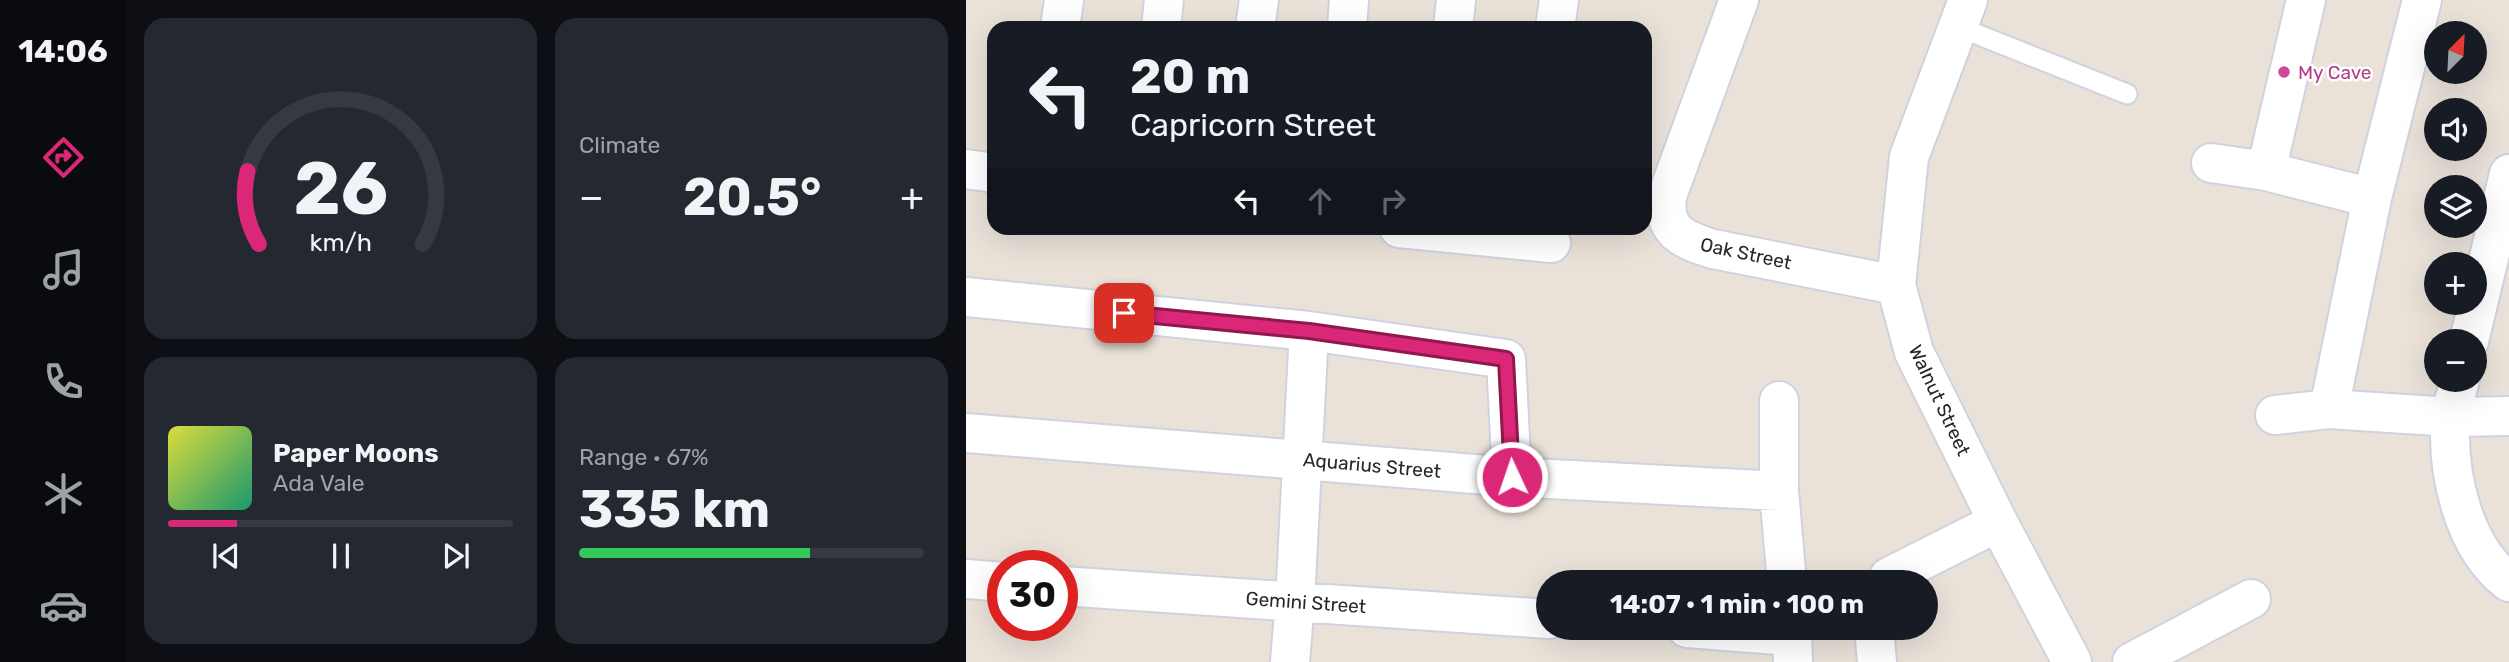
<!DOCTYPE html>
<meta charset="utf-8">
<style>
:root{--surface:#171b24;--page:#242831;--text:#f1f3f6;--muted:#9ea1a6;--line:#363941;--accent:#db2777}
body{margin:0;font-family:Rubik,sans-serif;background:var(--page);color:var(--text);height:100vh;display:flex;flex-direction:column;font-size:26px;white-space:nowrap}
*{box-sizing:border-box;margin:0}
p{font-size:23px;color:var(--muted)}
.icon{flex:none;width:38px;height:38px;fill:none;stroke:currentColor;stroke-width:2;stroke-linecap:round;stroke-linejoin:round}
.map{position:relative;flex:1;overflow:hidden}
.panel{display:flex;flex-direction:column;gap:18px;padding:18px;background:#0d0f14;width:840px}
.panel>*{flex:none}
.banner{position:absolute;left:21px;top:21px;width:665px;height:214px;border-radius:21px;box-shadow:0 7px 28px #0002;background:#171b24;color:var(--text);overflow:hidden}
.needle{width:46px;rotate:24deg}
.fabs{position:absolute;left:1458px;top:21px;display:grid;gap:14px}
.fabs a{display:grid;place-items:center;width:63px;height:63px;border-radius:50%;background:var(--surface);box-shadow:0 7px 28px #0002;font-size:35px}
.speed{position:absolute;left:21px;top:550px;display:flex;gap:14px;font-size:35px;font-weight:700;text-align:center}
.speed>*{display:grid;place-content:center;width:91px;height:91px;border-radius:50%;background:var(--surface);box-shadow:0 7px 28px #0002;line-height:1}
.speed .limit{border:10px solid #d22;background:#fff;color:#111}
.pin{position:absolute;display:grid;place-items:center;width:60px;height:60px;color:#fff;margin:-30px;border-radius:14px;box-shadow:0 4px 10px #0006}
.me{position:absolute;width:77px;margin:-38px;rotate:357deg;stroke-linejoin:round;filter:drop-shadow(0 0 5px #0008)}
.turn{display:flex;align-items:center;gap:24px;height:147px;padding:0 28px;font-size:32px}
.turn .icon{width:91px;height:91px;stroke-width:2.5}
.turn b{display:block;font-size:49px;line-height:60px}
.lanes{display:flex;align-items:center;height:66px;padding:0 28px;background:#0003;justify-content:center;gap:35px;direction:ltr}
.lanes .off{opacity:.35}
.big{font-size:52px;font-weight:700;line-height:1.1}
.panel .tile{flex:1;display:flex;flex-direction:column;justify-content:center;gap:10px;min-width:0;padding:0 24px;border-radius:21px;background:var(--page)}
.panel .dial{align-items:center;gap:0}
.dial svg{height:182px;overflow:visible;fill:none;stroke:var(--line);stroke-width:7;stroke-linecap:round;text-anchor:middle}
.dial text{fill:var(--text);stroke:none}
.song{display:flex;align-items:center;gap:21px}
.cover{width:84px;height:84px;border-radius:10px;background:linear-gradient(135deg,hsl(60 70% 55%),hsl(160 70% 35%))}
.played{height:7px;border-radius:4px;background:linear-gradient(90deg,var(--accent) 20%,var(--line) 20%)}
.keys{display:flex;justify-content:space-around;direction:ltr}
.heat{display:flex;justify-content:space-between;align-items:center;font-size:38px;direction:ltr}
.charge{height:10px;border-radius:5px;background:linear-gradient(90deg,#34c759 67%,var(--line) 0)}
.panel .tiles{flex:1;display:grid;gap:18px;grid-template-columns:repeat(2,1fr)}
.trip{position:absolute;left:570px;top:570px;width:402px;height:70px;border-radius:35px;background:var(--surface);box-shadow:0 7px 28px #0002;font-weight:700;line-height:70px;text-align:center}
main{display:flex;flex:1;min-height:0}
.dock{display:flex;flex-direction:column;width:126px;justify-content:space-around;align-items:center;background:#090b0e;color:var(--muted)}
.dock .icon{width:49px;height:49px}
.dock .selected{color:var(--accent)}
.dock b{font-size:32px;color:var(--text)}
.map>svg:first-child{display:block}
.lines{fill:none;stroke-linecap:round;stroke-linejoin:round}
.lane-casing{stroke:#cfd3e0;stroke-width:23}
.street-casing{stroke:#cfd3e0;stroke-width:42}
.lane{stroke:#fff;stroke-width:19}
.street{stroke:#fff;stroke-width:38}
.route-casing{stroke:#8e194d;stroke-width:18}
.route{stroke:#db2777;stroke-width:12}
.hotel-dot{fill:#d1479c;stroke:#fff;stroke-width:2.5}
.labels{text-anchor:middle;stroke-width:5;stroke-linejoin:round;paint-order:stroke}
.hotel-label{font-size:19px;fill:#b23c85;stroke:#fff;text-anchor:start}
.street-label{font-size:19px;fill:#282828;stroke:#fff}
</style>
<main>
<nav class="dock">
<b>14:06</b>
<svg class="icon selected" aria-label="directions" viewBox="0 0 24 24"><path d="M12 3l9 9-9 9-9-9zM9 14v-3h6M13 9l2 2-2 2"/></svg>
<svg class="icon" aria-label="music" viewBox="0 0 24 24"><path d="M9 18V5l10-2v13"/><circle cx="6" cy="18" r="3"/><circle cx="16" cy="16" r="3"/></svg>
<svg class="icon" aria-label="phone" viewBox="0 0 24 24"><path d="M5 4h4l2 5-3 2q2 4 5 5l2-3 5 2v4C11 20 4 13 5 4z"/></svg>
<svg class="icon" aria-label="climate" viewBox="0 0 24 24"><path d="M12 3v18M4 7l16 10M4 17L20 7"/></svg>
<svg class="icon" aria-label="car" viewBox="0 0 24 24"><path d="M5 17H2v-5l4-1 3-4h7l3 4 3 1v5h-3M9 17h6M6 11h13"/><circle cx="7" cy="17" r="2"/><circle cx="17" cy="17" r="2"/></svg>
</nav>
<section class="panel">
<div class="tiles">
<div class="tile dial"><svg viewBox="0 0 100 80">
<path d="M14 69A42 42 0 1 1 86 69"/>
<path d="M14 69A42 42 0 0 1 9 37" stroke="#db2777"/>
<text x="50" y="56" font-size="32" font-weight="700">26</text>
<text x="50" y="72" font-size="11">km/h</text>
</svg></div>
<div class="tile"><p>Climate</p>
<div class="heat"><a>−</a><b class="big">20.5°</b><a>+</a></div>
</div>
<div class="tile">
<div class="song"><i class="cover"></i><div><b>Paper Moons</b><p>Ada Vale</p></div></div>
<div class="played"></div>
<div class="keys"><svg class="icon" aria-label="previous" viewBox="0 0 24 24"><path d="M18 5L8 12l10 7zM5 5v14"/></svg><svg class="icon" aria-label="pause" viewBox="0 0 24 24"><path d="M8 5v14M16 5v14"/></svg><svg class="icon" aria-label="next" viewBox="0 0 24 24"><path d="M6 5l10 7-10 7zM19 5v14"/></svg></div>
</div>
<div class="tile"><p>Range · 67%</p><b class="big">335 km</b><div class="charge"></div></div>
</div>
</section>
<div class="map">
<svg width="1543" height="662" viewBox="0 0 1543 662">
<rect width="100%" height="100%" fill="#eae2d9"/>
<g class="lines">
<defs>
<path id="lane" d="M 993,27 L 1161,94"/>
<path id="street" d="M 773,0 L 701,196 C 696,232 718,240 747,249 L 930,285
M 1002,0 L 943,157 L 930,285 L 948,352 L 1032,522 L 1106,662
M 94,28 L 98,0
M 195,28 L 198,0
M 289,28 L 293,0
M 381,28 L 383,0
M 487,28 L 490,0
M 589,28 L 593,0
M 1245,163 L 1300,171 L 1406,198
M 0,169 L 28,173
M 1300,171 L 1340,0
M 433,228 L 585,243
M 0,297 L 343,331 L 540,359 L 546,477
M 1503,341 L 1543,174
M 1494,380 C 1491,392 1486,405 1485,417 C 1480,471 1497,548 1543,582
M 813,401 L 813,491 L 821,583
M 1363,409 L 1406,198 L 1456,0
M 1309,415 L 1363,409 L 1485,417 L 1543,416
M 0,433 L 546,477 L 813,491
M 0,579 L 37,582
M 919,583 L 923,577 L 1032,522
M 96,586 L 583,619
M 721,628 L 826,636 L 827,662
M 908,628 L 911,662
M 324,662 L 329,601 L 343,331
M 1166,662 L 1285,599"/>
</defs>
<use href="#lane" class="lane-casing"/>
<use href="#street" class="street-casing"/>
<use href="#lane" class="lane"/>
<use href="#street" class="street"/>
</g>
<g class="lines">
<defs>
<path id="route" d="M 158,313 L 343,331 L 540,359 L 546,477"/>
</defs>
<use href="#route" class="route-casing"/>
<use href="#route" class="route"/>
</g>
<circle class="hotel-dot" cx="1318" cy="72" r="7"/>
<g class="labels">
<g class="hotel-label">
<text x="1332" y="79">My Cave</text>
</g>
<g class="street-label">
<text transform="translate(780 253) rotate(12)" y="7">Oak Street</text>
<text transform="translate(974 400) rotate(65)" y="7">Walnut Street</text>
<text transform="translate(406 465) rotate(5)" y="7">Aquarius Street</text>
<text transform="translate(340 602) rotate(4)" y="7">Gemini Street</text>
</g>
</g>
</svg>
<div class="fabs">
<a><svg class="needle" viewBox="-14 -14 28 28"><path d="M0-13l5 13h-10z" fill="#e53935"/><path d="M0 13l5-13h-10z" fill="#9ea1a6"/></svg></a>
<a><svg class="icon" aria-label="sound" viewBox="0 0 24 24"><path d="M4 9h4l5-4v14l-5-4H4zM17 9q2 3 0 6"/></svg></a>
<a><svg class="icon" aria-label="layers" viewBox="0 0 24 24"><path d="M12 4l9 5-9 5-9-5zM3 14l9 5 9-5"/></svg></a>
<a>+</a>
<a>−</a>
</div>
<div class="speed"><div class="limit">30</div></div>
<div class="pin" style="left:158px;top:313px;background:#d93025"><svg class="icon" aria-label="arrive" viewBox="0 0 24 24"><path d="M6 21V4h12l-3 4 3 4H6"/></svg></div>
<svg class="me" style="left:546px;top:477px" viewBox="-20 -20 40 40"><circle r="17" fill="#db2777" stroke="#fff" stroke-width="3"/><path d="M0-11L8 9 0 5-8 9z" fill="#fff"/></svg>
<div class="trip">14:07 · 1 min · 100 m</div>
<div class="banner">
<div class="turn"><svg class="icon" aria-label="left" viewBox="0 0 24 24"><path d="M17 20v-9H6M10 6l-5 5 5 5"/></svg><div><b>20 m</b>Capricorn Street</div></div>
<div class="lanes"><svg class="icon" aria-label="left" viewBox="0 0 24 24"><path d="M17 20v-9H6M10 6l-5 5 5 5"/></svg><svg class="icon off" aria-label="ahead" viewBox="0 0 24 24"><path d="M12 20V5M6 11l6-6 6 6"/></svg><svg class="icon off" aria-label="right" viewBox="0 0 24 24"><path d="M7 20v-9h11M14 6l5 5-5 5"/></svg></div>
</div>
</div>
</main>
